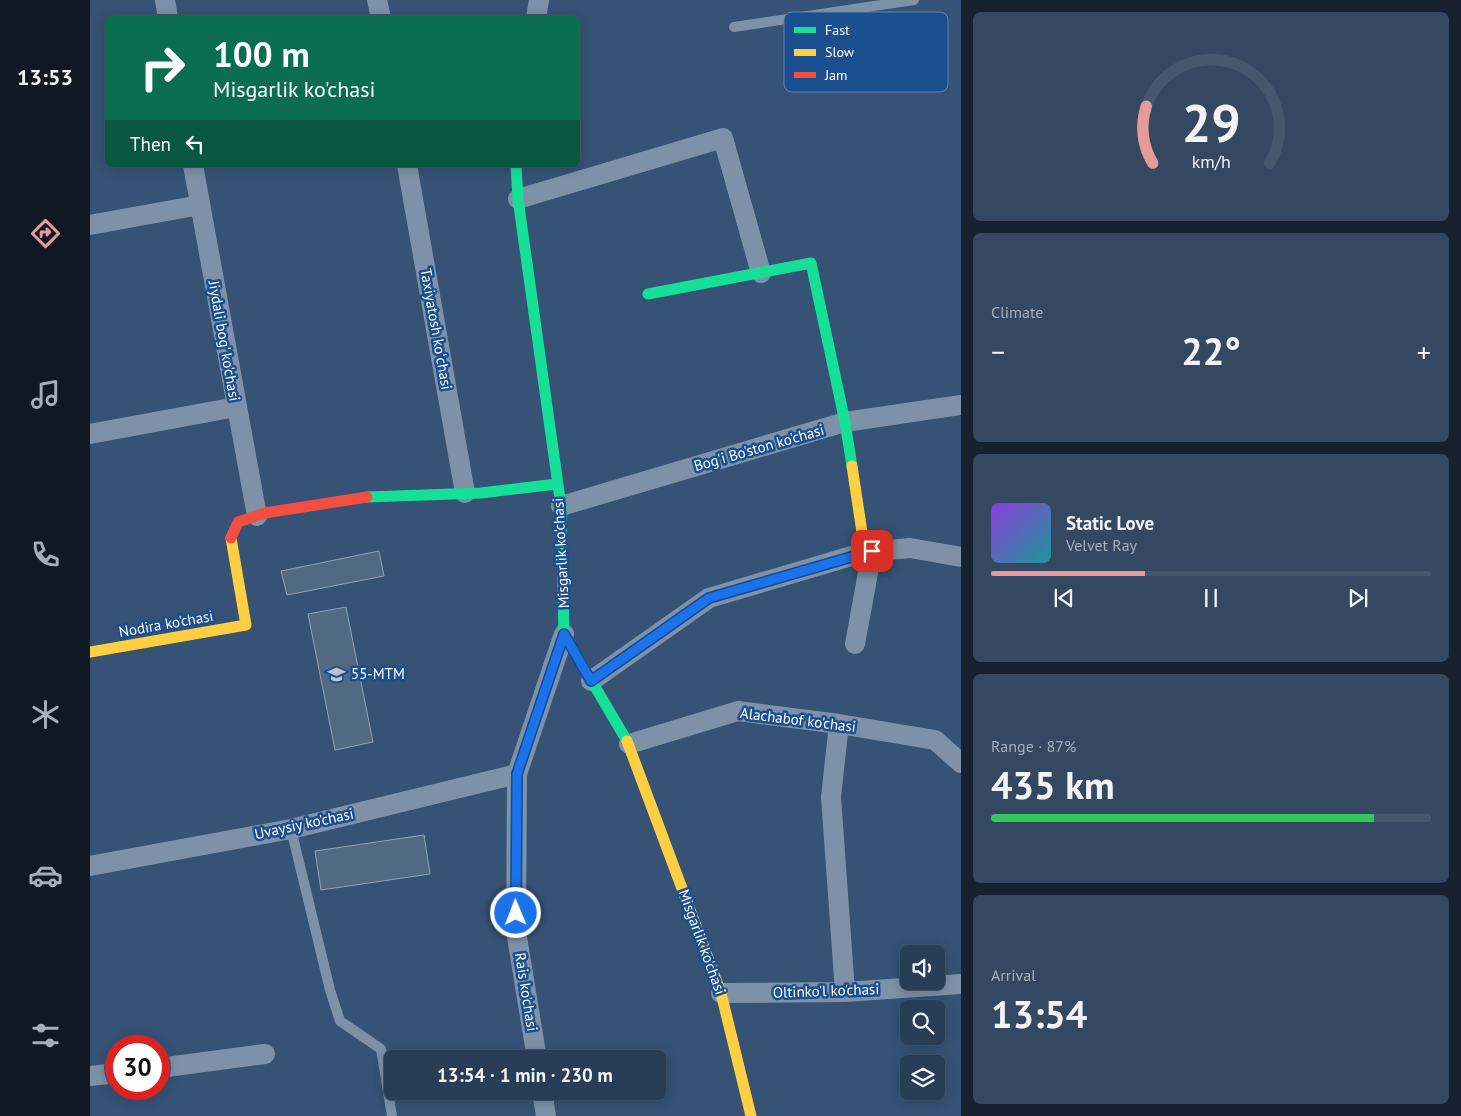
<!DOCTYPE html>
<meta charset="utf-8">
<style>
:root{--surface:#283e57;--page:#344961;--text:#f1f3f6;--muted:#a5aeba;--line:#44576d;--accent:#e69b98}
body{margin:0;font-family:"PT Sans",sans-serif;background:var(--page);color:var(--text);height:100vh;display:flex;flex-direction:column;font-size:19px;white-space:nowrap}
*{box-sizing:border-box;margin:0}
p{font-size:16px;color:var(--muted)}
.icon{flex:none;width:28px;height:28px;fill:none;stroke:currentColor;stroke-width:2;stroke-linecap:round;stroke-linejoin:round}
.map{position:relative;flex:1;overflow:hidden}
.sheet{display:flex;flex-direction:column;gap:12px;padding:12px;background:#162230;width:500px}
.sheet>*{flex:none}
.hud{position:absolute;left:15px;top:15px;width:475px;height:152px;border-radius:8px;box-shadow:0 2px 12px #0003,0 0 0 1px var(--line);background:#0b6e4f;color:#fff;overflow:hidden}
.buttons{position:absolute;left:810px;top:945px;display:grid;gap:10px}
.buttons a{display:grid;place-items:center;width:45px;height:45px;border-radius:8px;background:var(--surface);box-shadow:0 2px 12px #0003,0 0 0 1px var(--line);font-size:25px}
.speed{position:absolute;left:15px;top:1035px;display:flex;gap:10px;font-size:25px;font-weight:700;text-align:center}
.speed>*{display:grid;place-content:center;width:65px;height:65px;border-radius:50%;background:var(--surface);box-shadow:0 2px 12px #0003,0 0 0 1px var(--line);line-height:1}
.speed .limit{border:8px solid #d22;background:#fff;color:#111}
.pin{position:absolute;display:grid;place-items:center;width:42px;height:42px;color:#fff;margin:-21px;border-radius:10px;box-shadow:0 2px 8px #0006}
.me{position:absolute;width:55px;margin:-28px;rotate:359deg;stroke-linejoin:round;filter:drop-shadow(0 0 4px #0008)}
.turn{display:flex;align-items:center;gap:18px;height:105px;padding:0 25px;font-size:22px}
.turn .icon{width:65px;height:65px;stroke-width:2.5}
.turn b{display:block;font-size:35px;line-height:42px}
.then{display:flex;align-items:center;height:48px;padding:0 25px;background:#0003;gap:10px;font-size:19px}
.big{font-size:38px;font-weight:600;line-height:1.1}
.sheet .tile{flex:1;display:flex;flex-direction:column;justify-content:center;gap:8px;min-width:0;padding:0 18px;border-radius:8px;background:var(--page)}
.sheet .dial{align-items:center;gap:0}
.dial svg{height:130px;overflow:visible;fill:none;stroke:var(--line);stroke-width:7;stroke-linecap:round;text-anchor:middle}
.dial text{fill:var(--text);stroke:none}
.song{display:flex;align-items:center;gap:15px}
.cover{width:60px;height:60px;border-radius:8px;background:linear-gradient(135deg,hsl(270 70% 55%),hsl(180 70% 35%))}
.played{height:5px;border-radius:2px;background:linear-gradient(90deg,var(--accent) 35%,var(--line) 35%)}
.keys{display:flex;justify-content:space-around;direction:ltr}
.heat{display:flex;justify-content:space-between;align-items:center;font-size:28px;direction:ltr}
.charge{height:8px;border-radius:4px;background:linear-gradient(90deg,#34c759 87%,var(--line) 0)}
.trip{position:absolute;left:294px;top:1050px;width:282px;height:50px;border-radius:8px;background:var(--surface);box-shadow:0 2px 12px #0003,0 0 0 1px var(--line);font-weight:600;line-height:50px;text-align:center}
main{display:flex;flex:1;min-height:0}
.tab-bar{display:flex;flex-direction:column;width:90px;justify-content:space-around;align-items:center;background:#101923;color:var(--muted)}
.tab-bar .icon{width:35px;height:35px}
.tab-bar .on{color:var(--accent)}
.tab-bar b{font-size:22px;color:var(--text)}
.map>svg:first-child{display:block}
.building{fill:#526984;stroke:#92a2b6}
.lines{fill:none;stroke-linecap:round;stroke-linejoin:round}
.lane{stroke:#7d92a8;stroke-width:10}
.street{stroke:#7d92a8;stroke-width:20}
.fast{stroke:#16e098;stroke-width:11}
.slow{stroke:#ffcf43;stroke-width:11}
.jam{stroke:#f24e42;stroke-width:11}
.route-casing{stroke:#114b97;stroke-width:12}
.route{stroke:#1a73e8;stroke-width:9}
.labels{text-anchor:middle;stroke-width:5;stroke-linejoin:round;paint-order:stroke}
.street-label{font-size:15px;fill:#fff;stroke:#1b4f8f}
.poi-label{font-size:15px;fill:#fff;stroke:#1b4f8f;text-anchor:start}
.key{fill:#1b4f8f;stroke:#5f84b1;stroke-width:1}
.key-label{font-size:14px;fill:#fff}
</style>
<main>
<nav class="tab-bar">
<b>13:53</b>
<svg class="icon on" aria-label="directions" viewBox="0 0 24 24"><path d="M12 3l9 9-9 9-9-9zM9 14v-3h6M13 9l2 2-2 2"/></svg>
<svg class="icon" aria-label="music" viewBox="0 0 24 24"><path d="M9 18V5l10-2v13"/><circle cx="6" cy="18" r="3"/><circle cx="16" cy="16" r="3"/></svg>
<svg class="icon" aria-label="phone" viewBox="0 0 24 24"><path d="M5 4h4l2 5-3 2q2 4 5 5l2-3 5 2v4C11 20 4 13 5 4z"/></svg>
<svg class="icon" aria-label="climate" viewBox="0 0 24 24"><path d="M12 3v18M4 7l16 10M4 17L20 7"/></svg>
<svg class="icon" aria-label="car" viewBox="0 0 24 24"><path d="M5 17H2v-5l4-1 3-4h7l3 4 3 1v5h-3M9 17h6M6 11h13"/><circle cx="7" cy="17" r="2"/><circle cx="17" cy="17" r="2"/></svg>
<svg class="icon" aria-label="filters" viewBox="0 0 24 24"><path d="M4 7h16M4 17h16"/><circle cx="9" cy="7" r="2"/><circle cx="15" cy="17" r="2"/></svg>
</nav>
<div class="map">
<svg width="871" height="1116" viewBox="0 0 871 1116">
<rect width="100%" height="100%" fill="#365274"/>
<path class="building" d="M 289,551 L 294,576 L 197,595 L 191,571 Z
M 256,607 L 283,742 L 245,750 L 218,614 Z
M 334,835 L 340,874 L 231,890 L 225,851 Z"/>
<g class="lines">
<path class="lane" d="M 644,27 L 824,0
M 201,829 L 240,990 L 250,1021 L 291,1049 L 302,1116"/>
<path class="street" d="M 75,0 L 78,18
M 287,0 L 291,18
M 446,18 L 449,0
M 103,165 L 167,516
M 317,165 L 375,493
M 428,199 L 633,138 L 671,273
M 0,225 L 110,205
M 0,434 L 146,407
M 471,506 L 755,422 L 871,405
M 765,644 L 782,551
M 501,681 L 619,598 L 775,552 L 820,548 L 871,557
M 749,724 L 741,797 L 755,992
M 539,744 L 648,711 L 749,724 L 845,740 L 871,763
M 0,866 L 201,829 L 427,774
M 631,993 L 755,992 L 871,984
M 447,1059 L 426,931 L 427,774 L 474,634
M 69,1068 L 175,1054
M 0,1076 L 26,1073
M 452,1091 L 456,1116"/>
<path class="fast" d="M 426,165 L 428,199 L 471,506 L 474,634 L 537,741
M 558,294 L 721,263 L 755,422 L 762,466
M 277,497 L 391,493 L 467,484"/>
<path class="slow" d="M 762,466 L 775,552
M 0,652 L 156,625 L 141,538
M 537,741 L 631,993 L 661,1116"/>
<path class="jam" d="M 141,538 L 148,522 L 175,513 L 277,497"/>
</g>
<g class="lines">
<defs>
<path id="route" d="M 426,913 L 427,774 L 474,634 L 501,681 L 619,598 L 782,551"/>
</defs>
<use href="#route" class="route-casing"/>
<use href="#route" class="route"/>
</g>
<defs>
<symbol id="school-bare" viewBox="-9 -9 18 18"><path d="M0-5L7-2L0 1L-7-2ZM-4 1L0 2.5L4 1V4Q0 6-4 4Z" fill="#b9c2ce" stroke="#1b4f8f" stroke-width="2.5" paint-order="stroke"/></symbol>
</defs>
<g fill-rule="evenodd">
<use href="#school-bare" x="234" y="662" width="25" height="25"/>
</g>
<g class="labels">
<g class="street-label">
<text transform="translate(346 329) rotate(80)" y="5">Taxiyatosh koʻchasi</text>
<text transform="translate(134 341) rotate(80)" y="5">Jiydali bog' ko'chasi</text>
<text transform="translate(669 448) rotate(-16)" y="5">Bog'i Bo'ston ko'chasi</text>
<text transform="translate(471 553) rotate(-93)" y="5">Misgarlik ko'chasi</text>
<text transform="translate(76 624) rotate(-10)" y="5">Nodira ko'chasi</text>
<text transform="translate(708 720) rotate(7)" y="5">Alachabof ko'chasi</text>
<text transform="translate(214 824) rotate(-12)" y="5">Uvaysiy ko'chasi</text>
<text transform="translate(612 942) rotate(70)" y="5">Misgarlik ko'chasi</text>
<text transform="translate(736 991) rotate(-2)" y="5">Oltinko'l ko'chasi</text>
<text transform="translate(436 992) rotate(81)" y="5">Rais ko'chasi</text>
</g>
<g class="poi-label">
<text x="261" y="679">55-МТМ</text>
</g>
</g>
<rect x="694" y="12" width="164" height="80" rx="8" class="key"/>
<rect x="704" y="27" width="22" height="6" fill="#16e098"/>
<rect x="704" y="49" width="22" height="7" fill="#ffcf43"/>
<rect x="704" y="72" width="22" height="6" fill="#f24e42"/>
<g class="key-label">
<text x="735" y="35">Fast</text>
<text x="735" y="57">Slow</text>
<text x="735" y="80">Jam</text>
</g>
</svg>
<div class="buttons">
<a><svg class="icon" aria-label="sound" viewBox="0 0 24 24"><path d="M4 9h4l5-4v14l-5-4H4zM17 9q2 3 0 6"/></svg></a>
<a><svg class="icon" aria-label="search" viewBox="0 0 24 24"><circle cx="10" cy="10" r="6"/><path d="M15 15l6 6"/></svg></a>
<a><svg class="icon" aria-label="layers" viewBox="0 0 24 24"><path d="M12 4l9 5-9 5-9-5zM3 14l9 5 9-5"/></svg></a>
</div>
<div class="speed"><div class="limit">30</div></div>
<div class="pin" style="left:782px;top:551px;background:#d93025"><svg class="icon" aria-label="arrive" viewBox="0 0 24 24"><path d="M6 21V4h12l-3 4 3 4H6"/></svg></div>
<svg class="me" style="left:426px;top:913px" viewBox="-20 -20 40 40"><circle r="17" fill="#1a73e8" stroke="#fff" stroke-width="3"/><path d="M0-11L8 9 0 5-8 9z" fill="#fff"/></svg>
<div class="trip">13:54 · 1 min · 230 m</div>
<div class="hud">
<div class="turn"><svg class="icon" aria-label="right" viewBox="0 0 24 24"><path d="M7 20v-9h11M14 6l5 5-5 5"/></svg><div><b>100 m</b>Misgarlik ko'chasi</div></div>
<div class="then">Then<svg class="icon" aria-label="left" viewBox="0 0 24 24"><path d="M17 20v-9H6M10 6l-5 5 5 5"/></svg></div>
</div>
</div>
<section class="sheet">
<div class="tile dial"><svg viewBox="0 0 100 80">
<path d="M14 69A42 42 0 1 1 86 69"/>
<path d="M14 69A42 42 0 0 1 10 34" stroke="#e69b98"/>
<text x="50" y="56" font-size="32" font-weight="700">29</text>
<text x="50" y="72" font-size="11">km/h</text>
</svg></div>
<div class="tile"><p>Climate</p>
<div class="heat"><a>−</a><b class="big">22°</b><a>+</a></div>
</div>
<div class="tile">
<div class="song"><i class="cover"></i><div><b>Static Love</b><p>Velvet Ray</p></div></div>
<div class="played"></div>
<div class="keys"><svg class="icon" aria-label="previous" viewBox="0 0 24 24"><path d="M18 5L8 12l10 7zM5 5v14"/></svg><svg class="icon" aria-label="pause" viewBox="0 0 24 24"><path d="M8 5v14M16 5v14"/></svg><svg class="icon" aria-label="next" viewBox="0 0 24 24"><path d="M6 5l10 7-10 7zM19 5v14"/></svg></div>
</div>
<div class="tile"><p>Range · 87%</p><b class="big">435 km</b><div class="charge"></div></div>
<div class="tile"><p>Arrival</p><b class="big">13:54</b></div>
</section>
</main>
